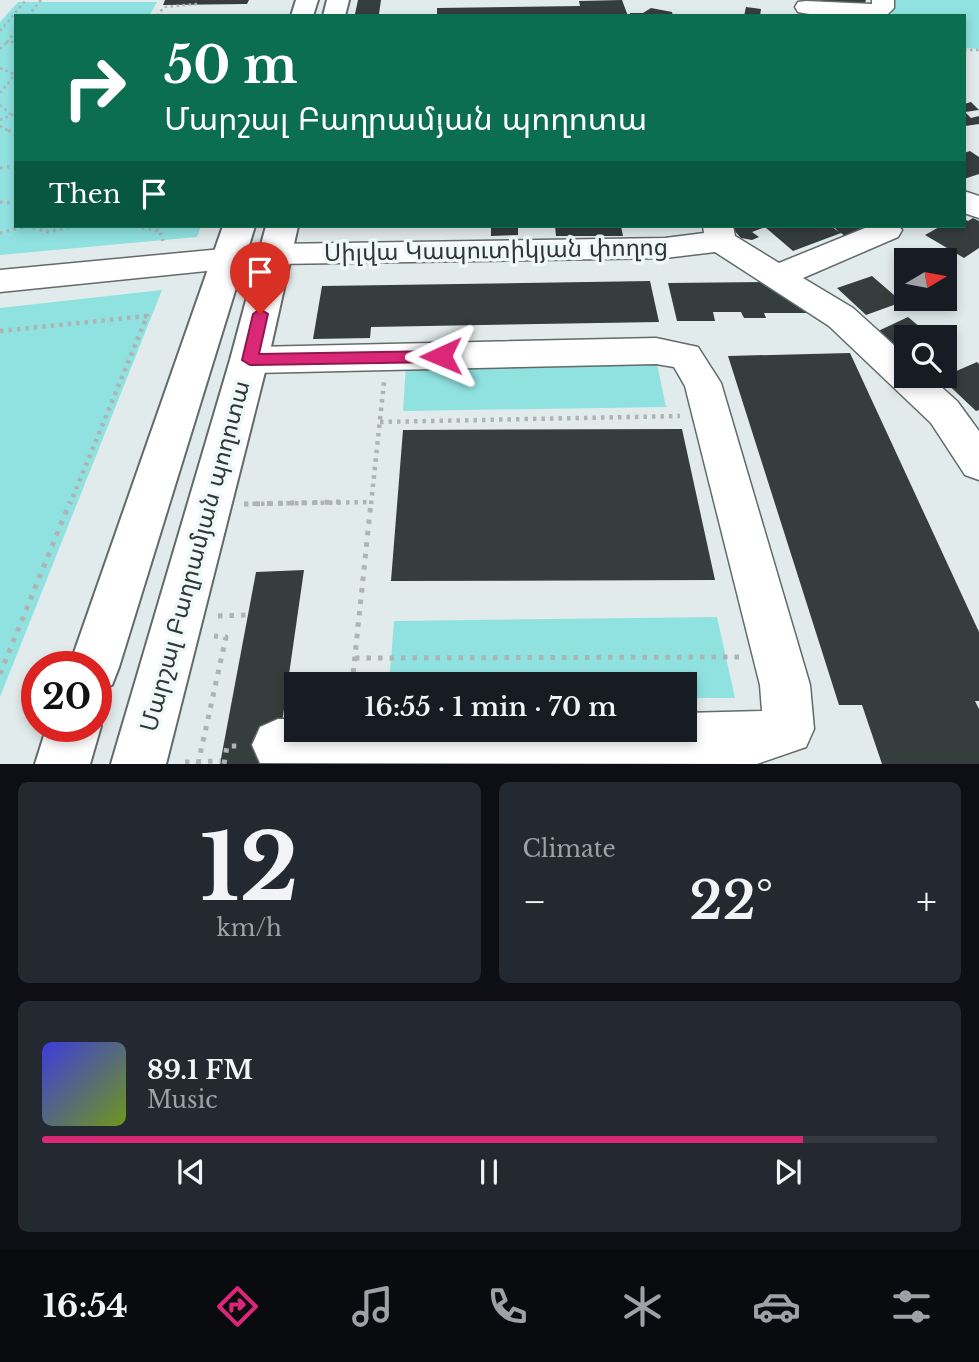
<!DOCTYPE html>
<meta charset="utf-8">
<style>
:root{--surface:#171b24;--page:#242831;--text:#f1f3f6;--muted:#9ea1a6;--line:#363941;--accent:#db2777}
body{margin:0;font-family:"Libre Baskerville","Noto Sans Armenian",serif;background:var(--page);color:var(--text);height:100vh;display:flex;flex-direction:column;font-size:26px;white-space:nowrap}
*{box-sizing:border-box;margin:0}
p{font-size:23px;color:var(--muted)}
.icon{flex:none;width:38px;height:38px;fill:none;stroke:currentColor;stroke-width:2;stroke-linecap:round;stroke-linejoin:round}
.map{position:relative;height:764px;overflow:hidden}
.side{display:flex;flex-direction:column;gap:18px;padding:18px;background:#0d0f14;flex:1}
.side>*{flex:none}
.banner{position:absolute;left:14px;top:14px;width:952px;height:214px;border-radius:0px;box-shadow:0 4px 10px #0003;background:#0b6e4f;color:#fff;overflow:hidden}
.needle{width:46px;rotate:80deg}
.tools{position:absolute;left:894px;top:248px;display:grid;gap:14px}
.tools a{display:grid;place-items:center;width:63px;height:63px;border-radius:0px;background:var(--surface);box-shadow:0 4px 10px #0003;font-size:35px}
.speed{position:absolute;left:21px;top:651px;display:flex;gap:14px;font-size:35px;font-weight:700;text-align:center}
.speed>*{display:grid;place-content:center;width:91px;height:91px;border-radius:50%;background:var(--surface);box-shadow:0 4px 10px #0003;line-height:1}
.speed .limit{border:10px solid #d22;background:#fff;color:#111}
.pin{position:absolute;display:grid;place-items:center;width:60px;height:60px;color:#fff;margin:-72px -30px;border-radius:50% 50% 50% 0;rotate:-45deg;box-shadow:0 0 7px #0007}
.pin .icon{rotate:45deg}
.me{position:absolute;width:77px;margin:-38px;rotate:269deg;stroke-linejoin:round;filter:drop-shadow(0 0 5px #0008)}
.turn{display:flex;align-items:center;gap:24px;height:147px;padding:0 35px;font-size:32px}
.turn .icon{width:91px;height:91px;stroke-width:2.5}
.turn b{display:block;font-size:49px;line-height:60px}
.then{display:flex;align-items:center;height:66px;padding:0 35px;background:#0003;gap:14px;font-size:26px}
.big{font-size:52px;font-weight:600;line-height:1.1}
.side .card{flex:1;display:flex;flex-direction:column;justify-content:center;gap:10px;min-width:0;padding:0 24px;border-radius:10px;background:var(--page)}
.side .dial{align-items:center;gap:0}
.dial b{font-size:91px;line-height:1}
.song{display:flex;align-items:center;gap:21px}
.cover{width:84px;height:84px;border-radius:10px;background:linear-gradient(135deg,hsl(240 70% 55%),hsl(80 70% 35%))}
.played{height:7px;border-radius:4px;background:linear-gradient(90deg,var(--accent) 85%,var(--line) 85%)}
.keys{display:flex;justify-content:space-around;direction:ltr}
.heat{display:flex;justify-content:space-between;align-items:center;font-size:38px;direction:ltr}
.side .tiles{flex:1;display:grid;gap:18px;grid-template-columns:1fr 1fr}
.card:last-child{grid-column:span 2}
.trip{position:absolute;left:284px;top:672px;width:413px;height:70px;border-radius:0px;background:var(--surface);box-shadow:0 4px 10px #0003;font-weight:600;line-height:70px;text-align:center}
.tabs{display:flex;height:112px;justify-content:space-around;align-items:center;background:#090b0e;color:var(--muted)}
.tabs .icon{width:49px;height:49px}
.tabs .active{color:var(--accent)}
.tabs b{font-size:32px;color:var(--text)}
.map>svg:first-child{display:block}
.green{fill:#90e2e1}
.building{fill:#353d3d}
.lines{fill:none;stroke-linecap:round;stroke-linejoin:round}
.minor-casing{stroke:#626a6a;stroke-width:3}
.major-casing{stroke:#626a6a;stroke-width:4}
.path-far3{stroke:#adb4b4;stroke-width:2.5;stroke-dasharray:2.5 3.5;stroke-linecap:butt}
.path-far2{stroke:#adb4b4;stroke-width:3.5;stroke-dasharray:2.5 4.5;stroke-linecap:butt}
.path-far1{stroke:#adb4b4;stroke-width:4.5;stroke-dasharray:3.5 5;stroke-linecap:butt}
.path{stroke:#adb4b4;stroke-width:5;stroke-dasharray:4.5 7;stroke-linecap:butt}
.minor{fill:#fff;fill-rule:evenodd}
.major{fill:#fff;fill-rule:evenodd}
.route{fill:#db2777;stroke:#8e194d;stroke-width:2}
.labels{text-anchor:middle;stroke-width:7;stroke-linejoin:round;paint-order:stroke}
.street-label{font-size:24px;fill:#333636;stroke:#eff9f8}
</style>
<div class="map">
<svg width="979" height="764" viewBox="0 0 979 764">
<rect width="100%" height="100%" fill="#e2ebeb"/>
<path class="green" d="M 892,0 L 979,0 L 979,49 L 964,48 L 964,16 L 892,16 Z
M 18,2 L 157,2 L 149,16 L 16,16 L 16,226 L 201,226 L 197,237 L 0,255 L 0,22 Z
M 162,290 L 0,697 L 0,308 Z
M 656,359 L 666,407 L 403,411 L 406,364 Z
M 717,617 L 735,698 L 684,698 L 684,684 L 389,684 L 394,621 Z"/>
<path class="building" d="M 165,0 L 249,0 L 247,4 L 163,5 Z
M 358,0 L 381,0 L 379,14 L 355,14 Z
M 622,0 L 628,16 L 437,16 L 437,8 L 580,6 L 579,1 Z
M 818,0 L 866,0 L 862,10 Z
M 746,7 L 761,9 L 760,16 L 744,16 Z
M 651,8 L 672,12 L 673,16 L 630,16 L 630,13 L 643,13 Z
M 971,102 L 979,110 L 965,112 L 971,118 L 979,116 L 979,124 L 965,126 L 964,125 L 964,104 Z
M 970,151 L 979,157 L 979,174 L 964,179 L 964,153 Z
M 973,218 L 979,221 L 979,248 L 964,258 L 925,235 L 941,226 L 964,226 L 964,219 L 968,221 Z
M 491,226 L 518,226 L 518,235 L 491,236 Z
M 555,226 L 621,226 L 623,236 L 556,236 Z
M 730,226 L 831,226 L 839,232 L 834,227 L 886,226 L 850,240 L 841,233 L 793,251 L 765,227 L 752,232 L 759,237 L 752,240 L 741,238 Z
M 872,276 L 902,302 L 866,315 L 837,288 Z
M 650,281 L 659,322 L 371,327 L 370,338 L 313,339 L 322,286 Z
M 774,282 L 815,313 L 764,313 L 766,318 L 744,318 L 741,312 L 713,312 L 715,321 L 677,321 L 668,283 Z
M 908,317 L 933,338 L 906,338 L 906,357 L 876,332 Z
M 850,353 L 979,632 L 979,701 L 975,701 L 979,709 L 979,764 L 882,764 L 862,705 L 839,705 L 728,356 Z
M 977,362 L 979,364 L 979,410 L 976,411 L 939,376 L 945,376 Z
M 682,429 L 715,580 L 391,581 L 403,430 Z
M 304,570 L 278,751 L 318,750 L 316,764 L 220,764 L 256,572 Z"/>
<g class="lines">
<defs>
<path id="minor" d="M 872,0 L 894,0 L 894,8 L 886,16 C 858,16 826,18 798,12 L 795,7 L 798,2 L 806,1 L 872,4 Z
M 964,191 L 979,196 L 979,218 L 964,213 Z
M 703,226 L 733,226 L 735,236 L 779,263 L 870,226 L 899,226 L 902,230 L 898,237 L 803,278 L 853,308 L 906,356 L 906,376 L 929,376 L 957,401 L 979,431 L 979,480 L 965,475 L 931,423 L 829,326 L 715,252 L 665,258 L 275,264 L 0,292 L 0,270 L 275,244 L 665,238 L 704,233 Z
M 656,338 L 698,347 L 721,383 L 810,685 L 814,729 L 806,747 L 757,764 L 260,763 L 252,745 L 260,727 L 278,719 L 296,719 L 296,730 L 684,730 L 684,713 L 762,711 L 760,685 L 685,386 L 674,367 L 656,364 L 249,373 L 236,369 L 231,360 L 236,351 L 249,347 Z"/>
<path id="major" d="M 296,0 L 318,0 L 313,16 L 291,16 Z
M 327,0 L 349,0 L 345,16 L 323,16 Z
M 223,226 L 255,226 L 119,667 L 112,685 L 96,691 L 96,667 L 69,667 Z
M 266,226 L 298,226 L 268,360 L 166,764 L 111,764 L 230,360 Z
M 96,715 L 101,726 L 90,764 L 35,764 L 47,726 L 96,726 Z"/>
</defs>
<use href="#minor" class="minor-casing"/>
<use href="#major" class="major-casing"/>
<path class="path-far3" d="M 28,16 L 41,0
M 157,16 L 164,7 L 197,4
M 0,31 L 26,0
M 16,31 L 7,42 L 16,42
M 0,49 L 7,42
M 964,50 L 979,50
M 0,68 L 14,74
M 0,93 L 16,73
M 0,105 L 10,114
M 0,120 L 16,113
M 0,126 L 11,132"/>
<path class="path-far2" d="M 8,130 L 16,135
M 0,168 L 16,166
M 0,202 L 16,203
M 26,226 L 49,232 L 74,226
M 135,226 L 159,231
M 158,226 L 163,241
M 0,233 L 26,226"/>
<path class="path-far1" d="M 0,331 L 147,316 L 70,504
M 380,422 L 680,416
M 244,504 L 371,502
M 371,504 L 384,382"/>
<path class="path" d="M 244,504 L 340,502
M 218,616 L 247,615
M 355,658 L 739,657
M 0,674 L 70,502
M 352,684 L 371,502
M 185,762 L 221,761
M 198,764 L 226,637 L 214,636
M 224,764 L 227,746 L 242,746"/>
<use href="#minor" class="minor"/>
<use href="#major" class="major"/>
</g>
<path class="route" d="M 260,309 L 268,314 L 259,354 L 441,351 L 448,356 L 441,362 L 250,365 L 242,360 L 253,314 Z"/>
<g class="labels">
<g class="street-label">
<text transform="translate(496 250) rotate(-1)" y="8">Սիլվա Կապուտիկյան փողոց</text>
<text transform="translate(195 556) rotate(-75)" y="8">Մարշալ Բաղրամյան պողոտա</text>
</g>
</g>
</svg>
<div class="tools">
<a><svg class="needle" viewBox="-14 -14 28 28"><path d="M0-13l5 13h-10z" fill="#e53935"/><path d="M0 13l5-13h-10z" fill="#9ea1a6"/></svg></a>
<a><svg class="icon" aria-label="search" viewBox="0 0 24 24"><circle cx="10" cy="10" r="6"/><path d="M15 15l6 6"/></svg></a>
</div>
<div class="speed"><div class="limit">20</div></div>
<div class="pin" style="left:260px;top:314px;background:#d93025"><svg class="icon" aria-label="arrive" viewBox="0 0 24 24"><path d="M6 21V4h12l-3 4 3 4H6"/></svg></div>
<svg class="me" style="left:441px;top:356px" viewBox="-20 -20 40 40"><path d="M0-17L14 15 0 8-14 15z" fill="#db2777" stroke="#fff" stroke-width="4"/></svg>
<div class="trip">16:55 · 1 min · 70 m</div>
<div class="banner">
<div class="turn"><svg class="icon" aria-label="right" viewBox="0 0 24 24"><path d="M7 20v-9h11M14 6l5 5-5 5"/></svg><div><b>50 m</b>Մարշալ Բաղրամյան պողոտա</div></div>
<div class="then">Then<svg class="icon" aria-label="arrive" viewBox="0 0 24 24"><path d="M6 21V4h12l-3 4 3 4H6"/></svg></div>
</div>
</div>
<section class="side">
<div class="tiles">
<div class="card dial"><b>12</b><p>km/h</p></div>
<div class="card"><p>Climate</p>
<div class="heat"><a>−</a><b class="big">22°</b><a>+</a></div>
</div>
<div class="card">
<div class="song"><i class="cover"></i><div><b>89.1 FM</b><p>Music</p></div></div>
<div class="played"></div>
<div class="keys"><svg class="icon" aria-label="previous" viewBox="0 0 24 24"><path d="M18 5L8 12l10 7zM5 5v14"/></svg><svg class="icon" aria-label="pause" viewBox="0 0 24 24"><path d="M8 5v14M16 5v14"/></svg><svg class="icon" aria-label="next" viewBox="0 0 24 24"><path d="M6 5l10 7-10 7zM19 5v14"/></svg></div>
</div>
</div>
</section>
<nav class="tabs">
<b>16:54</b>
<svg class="icon active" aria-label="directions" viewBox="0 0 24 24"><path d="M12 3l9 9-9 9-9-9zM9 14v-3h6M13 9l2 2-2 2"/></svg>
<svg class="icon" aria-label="music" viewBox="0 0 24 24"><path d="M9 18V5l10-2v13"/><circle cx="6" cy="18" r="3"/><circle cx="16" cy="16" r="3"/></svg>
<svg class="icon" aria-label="phone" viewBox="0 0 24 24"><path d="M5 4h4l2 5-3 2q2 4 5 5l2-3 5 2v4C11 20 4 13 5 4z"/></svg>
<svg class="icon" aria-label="climate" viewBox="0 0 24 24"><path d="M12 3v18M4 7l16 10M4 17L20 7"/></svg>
<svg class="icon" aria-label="car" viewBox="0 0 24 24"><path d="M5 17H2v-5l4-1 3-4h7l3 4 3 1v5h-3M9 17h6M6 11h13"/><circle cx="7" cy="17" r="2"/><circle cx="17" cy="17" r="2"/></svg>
<svg class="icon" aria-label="filters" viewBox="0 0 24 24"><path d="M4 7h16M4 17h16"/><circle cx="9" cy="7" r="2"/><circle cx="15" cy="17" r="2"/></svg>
</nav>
